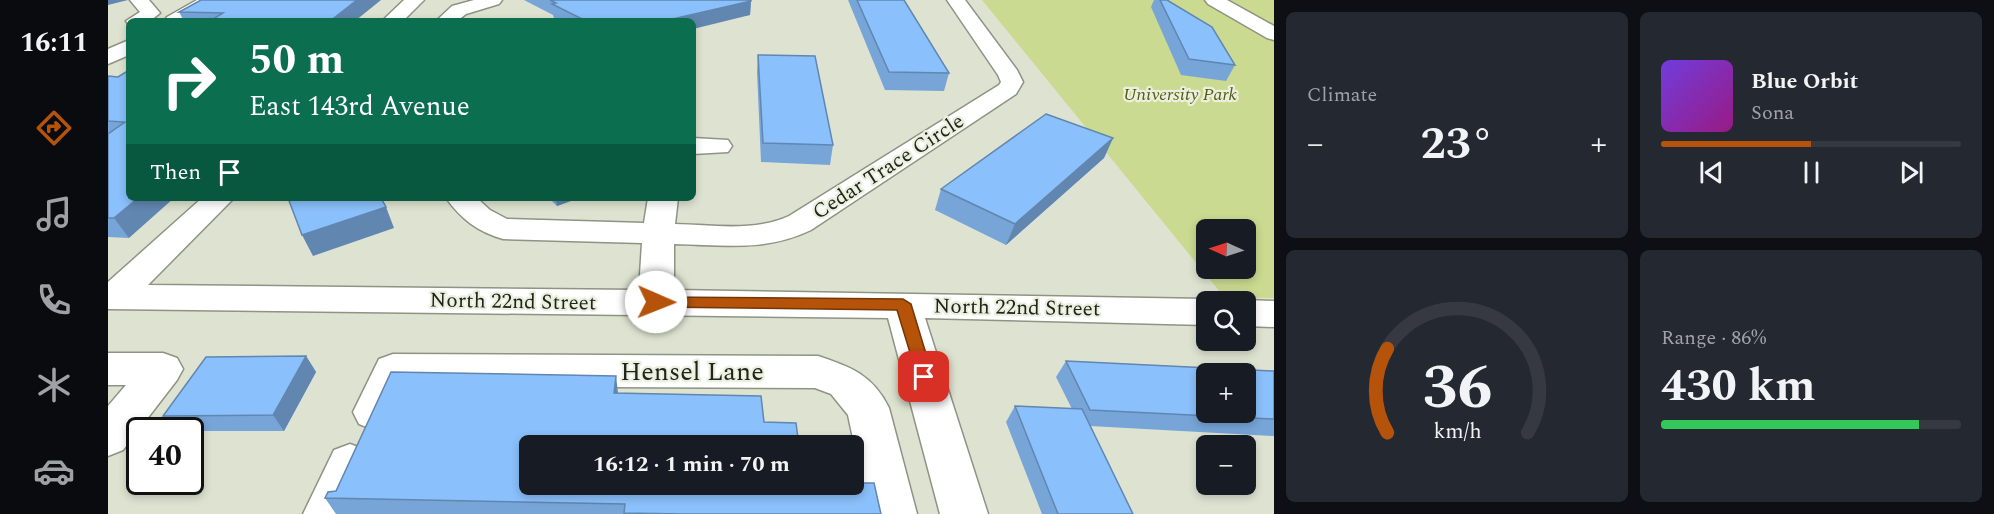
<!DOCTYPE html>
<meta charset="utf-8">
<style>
:root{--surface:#171b24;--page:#242831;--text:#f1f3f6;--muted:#9ea1a6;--line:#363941;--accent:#b45309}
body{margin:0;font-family:Spectral,serif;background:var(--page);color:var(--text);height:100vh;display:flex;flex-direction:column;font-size:22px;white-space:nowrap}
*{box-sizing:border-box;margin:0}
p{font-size:20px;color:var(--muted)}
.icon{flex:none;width:33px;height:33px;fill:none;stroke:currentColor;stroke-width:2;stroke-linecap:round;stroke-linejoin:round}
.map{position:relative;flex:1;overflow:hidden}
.panel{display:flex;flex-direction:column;gap:12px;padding:12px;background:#0d0f14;width:720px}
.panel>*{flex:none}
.banner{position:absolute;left:18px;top:18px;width:570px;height:183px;border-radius:9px;box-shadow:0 3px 9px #0003;background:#0b6e4f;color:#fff;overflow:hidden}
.needle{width:39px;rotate:273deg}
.controls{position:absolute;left:1088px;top:219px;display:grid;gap:12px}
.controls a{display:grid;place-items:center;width:60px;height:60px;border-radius:9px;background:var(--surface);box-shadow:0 3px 9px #0003;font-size:30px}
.speed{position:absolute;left:18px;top:417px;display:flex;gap:12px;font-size:30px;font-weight:700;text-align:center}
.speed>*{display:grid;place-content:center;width:78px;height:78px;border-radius:50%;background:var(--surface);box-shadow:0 3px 9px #0003;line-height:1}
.speed .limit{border:3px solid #111;border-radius:9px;background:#fff;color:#111}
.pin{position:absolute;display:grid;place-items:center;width:51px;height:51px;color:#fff;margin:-26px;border-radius:12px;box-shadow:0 3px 9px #0006}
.me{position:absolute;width:66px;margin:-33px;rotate:91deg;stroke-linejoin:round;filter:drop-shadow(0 0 4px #0008)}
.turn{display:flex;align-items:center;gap:21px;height:126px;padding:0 24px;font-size:27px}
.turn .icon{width:78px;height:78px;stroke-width:2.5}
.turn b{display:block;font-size:42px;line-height:51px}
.then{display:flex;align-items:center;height:57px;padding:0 24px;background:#0003;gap:12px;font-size:22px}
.big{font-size:45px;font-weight:700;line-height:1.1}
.panel .tile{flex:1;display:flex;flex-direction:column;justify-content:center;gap:9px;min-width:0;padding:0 21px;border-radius:9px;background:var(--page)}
.panel .dial{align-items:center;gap:0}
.dial svg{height:156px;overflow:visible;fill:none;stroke:var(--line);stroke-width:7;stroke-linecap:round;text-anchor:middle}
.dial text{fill:var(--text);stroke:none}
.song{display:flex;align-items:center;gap:18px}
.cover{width:72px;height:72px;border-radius:9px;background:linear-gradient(135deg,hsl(260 70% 55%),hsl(310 70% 35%))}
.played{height:6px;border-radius:3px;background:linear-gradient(90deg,var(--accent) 50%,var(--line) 50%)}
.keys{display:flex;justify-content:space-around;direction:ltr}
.heat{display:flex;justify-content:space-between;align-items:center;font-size:33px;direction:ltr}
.charge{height:9px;border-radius:4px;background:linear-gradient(90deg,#34c759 86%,var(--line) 0)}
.panel .tiles{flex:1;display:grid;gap:12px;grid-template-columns:repeat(2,1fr)}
.trip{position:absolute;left:411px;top:435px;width:345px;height:60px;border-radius:9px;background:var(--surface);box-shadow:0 3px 9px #0003;font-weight:700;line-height:60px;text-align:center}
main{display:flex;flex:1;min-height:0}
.dock{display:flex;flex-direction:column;width:108px;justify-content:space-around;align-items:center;background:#090b0e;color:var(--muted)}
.dock .icon{width:42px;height:42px}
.dock .current{color:var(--accent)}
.dock b{font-size:27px;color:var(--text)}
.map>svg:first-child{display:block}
.green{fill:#cada90;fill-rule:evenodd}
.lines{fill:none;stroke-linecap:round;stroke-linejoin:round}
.minor-casing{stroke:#8f9383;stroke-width:3}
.minor{fill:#fff;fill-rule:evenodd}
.wall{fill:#77a5d8}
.shaded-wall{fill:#6186b0}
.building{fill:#8ac0fb;stroke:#6186b0;stroke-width:1.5;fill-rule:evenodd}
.route{fill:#b45309;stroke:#753606;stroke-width:1.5}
.labels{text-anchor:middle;stroke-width:4.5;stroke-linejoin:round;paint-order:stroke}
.far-park-label{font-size:18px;font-style:italic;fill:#525d16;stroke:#ebf0de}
.street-label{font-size:21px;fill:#22231d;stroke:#ebf0de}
.near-street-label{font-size:26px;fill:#22231d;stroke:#ebf0de}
</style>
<main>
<nav class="dock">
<b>16:11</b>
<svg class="icon current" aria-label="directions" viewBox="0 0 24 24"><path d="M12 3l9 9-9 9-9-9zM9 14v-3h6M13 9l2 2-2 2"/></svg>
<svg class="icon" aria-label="music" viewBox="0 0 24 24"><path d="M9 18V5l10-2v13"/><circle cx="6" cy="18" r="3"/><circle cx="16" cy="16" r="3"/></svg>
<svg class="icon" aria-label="phone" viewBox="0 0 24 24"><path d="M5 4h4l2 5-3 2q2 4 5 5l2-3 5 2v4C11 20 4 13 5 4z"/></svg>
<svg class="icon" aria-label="climate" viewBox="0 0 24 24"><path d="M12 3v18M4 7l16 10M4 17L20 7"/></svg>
<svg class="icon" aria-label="car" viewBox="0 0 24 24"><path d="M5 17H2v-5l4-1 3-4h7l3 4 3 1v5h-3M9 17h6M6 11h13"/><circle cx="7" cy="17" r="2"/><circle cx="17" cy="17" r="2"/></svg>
</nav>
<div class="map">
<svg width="1166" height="514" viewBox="0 0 1166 514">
<rect width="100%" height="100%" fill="#dee3d1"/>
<path class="green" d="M 874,0 L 1166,0 L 1166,298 L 1116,297 ZM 1098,230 L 1137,230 L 1137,268 L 1098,268 Z"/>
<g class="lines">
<defs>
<path id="minor" d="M 22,0 L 41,0 L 52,13 L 42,21 L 21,21 L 21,25 L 18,21 L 32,12 Z
M 89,0 L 111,0 L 80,21 L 56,21 L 59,17 Z
M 296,0 L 316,0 L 295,21 L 274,21 Z
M 366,0 L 394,0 L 391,4 L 358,14 L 349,21 L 328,21 L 344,6 Z
M 839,0 L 857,0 L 909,70 L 915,82 L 908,94 L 703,230 C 658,252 614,245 566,244 L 566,290 L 1098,299 L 1107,302 L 1098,302 L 1098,325 L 817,318 L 880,514 L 832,514 L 780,318 L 0,309 L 0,282 L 94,198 L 126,198 L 40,285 L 531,290 L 534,243 L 395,239 C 370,232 353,219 338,198 L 369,198 L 382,210 L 399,219 L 536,223 L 540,198 L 570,198 L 567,224 C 605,225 646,232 681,216 L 891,85 L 893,82 L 890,75 Z
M 1097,0 L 1119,0 L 1166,26 L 1166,40 L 1159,38 L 1100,4 Z
M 21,40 L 21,55 L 0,64 L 0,49 Z
M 585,138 L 620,140 L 624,146 L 620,152 L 585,154 Z
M 1137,300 L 1166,301 L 1166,327 L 1137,326 L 1137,302 L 1132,302 Z
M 0,353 L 55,353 L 69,358 L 75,369 L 69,380 L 15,450 L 0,456 L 0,406 L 18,385 L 0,385 Z
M 285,354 L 710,356 C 743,367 765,375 781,408 L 809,514 L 761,514 L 740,415 L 723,394 L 707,388 L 298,386 L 281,424 L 266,430 L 251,424 L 245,412 L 271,359 Z
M 242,444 L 258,450 L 265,464 L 243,514 L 195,514 L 226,450 Z"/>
</defs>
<use href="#minor" class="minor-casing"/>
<use href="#minor" class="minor"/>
</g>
<path class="wall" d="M 93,0 L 247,21 L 76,21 L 71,12 Z
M 416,0 L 643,0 L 642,15 L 585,21 L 451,21 L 446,18 L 445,15 Z
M 740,0 L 796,0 L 841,73 L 836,91 L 777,90 Z
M 1046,0 L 1059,0 L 1127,65 L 1118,81 L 1073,75 L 1043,7 Z
M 650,55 L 725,145 L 722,165 L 653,162 L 649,72 Z
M 21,70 L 21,238 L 0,237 L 0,76 L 10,77 Z
M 1005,138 L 996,158 L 898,245 L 827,210 L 833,189 Z
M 441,198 L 471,198 L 449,206 Z
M 198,356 L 208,372 L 176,431 L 82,431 L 82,430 L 69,430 L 55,416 Z
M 958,361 L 1166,371 L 1166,436 L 982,426 L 1025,514 L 934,514 L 898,422 L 907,406 L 964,409 L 948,377 Z
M 422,446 L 773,514 L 228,514 L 217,498 Z"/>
<path class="shaded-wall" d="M 0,0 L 20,0 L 0,5 Z
M 249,0 L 273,0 L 247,21 L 222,21 Z
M 643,1 L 642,15 L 585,29 L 585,21 L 556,21 Z
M 1005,138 L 996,158 L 898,245 L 907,224 Z
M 30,198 L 66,198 L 21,238 L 6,218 Z
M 448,198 L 471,198 L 449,206 Z
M 278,207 L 286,228 L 205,256 L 194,235 Z
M 198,356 L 208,372 L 176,431 L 165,415 Z
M 508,376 L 511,401 L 506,393 Z"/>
<path class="building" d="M 93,0 L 249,0 L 222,21 L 102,21 L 115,13 L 71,12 Z
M 442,0 L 643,0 L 643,1 L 556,21 L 478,21 L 444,4 L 448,3 Z
M 749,0 L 796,0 L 841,73 L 781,72 Z
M 1052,0 L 1059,0 L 1104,27 L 1127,65 L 1081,59 Z
M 650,55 L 707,56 L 725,145 L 655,143 Z
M 21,70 L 21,198 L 30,198 L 6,218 L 0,218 L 0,134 L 17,122 L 0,121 L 0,76 L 10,77 Z
M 938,114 L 1005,138 L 907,224 L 833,189 Z
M 180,198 L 273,198 L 278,207 L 194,235 Z
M 198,356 L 165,415 L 55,416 L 98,357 Z
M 958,361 L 1166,371 L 1166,419 L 982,410 ZM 1098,374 L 1137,374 L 1137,412 L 1098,412 Z
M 283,372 L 508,376 L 506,393 L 653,396 L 656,422 L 688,423 L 691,446 L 422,446 L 422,484 L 746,484 L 746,483 L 766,483 L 773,514 L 576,514 L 516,513 L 517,504 L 217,498 L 220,492 L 228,491 Z
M 907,406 L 974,409 L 1025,514 L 950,514 Z"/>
<path class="route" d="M 548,297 L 795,299 L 803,304 L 825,377 L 822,382 L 816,384 L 811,382 L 789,310 L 548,307 L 541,302 Z"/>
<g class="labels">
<g class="far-park-label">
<text x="1072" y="100">University Park</text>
</g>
<g class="street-label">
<text transform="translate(780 166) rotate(-33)" y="7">Cedar Trace Circle</text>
<text transform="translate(405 301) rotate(1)" y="7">North 22nd Street</text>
<text transform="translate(909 307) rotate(1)" y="7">North 22nd Street</text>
</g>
<g class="near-street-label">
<text x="584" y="380">Hensel Lane</text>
</g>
</g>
</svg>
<div class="controls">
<a><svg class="needle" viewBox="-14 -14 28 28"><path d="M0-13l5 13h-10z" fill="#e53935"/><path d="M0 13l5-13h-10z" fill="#9ea1a6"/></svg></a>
<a><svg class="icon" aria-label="search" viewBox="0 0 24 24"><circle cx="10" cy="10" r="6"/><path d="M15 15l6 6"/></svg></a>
<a>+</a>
<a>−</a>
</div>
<div class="speed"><div class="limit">40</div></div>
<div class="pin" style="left:816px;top:377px;background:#d93025"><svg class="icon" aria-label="arrive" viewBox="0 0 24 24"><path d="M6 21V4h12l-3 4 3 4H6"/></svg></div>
<svg class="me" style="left:548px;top:302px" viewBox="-20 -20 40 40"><circle r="19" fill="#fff"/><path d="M0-13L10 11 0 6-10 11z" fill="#b45309"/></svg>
<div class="trip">16:12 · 1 min · 70 m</div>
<div class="banner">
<div class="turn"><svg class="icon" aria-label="right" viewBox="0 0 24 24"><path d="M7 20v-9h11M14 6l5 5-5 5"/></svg><div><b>50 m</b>East 143rd Avenue</div></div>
<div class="then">Then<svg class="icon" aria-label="arrive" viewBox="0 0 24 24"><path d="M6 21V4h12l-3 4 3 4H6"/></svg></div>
</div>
</div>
<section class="panel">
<div class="tiles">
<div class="tile"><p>Climate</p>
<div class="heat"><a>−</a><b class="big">23°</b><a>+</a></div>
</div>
<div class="tile">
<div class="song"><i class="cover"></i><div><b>Blue Orbit</b><p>Sona</p></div></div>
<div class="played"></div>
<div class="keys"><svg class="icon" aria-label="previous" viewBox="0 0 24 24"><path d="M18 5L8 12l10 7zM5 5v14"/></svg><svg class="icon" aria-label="pause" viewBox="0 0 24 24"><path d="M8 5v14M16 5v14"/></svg><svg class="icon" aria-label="next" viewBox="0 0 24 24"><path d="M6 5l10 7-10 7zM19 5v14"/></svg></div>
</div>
<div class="tile dial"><svg viewBox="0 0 100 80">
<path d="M14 69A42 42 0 1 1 86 69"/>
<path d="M14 69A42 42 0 0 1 14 26" stroke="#b45309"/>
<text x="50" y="56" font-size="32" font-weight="700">36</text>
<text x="50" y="72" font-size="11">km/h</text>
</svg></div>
<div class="tile"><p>Range · 86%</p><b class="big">430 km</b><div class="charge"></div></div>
</div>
</section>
</main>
